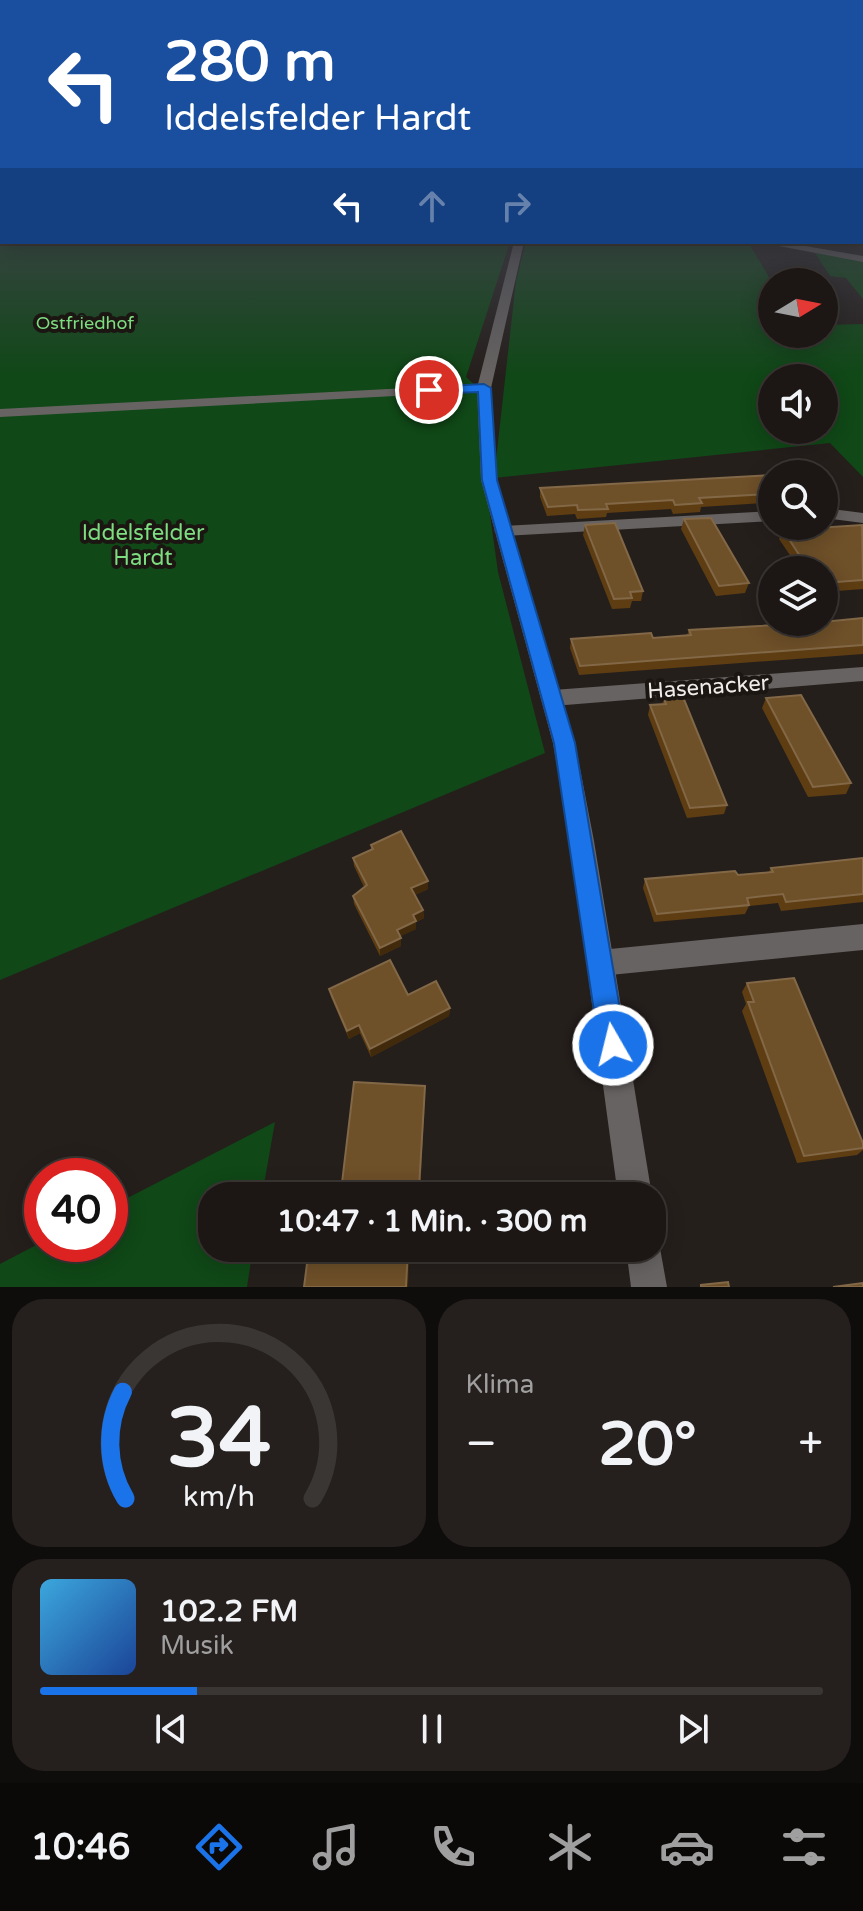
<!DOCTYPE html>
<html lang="de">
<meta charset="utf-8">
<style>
:root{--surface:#1c1715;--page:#25201e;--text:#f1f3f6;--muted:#a09fa0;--line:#3a3634;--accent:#1a73e8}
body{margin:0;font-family:"Varela Round",sans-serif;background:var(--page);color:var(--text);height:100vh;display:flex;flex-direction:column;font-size:30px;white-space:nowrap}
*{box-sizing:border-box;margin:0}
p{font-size:26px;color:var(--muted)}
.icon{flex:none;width:44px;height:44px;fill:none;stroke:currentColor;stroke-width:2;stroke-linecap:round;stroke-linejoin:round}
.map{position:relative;height:1287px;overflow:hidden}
.panel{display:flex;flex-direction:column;gap:12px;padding:12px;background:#0f0d0c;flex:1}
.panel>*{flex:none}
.guide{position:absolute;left:0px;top:0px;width:864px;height:244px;box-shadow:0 4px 20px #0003,0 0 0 2px var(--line);background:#1a4fa0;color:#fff;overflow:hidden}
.needle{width:52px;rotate:80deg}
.controls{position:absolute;left:758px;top:268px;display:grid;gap:16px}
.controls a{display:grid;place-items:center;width:80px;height:80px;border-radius:50%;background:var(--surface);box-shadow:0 4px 20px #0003,0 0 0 2px var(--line);font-size:40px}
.speed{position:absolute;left:24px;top:1158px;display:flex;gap:16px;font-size:40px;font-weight:700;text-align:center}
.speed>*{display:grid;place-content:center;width:104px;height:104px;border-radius:50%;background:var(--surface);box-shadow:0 4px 20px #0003,0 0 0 2px var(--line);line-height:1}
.speed .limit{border:12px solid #d22;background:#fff;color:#111}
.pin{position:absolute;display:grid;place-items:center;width:68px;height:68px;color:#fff;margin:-34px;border:4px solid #fff;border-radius:50%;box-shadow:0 2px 8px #0007}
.me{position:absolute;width:88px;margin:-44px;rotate:352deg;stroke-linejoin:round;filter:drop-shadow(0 0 6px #0008)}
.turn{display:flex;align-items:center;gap:28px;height:168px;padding:0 32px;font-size:36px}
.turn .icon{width:104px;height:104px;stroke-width:2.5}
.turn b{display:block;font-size:56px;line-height:68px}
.lanes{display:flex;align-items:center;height:76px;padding:0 32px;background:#0003;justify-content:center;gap:40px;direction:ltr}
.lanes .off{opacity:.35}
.big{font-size:60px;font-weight:800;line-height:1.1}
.panel .widget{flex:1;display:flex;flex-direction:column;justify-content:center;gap:12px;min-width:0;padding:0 28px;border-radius:32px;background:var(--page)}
.panel .dial{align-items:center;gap:0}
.dial svg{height:208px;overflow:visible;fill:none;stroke:var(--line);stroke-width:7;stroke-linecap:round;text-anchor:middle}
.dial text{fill:var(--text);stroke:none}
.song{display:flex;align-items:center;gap:24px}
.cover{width:96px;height:96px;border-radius:12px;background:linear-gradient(135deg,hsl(200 70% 55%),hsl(220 70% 35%))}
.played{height:8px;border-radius:4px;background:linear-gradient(90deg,var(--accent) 20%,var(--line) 20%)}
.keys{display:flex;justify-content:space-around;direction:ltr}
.heat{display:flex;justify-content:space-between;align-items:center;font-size:44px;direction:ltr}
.panel .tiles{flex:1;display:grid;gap:12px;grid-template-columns:1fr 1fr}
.widget:last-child{grid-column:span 2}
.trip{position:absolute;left:198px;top:1182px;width:468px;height:80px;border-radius:32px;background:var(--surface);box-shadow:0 4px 20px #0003,0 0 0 2px var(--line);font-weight:800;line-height:80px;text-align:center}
.dock{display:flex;height:128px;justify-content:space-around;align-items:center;background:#0b0908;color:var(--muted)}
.dock .icon{width:56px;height:56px}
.dock .on{color:var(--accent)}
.dock b{font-size:36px;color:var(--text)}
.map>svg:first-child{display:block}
.green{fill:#104817;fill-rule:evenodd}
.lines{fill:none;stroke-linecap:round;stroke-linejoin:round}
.minor{fill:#676362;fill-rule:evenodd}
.tertiary{fill:#676362;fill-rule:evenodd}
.wall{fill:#5e3d12}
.shaded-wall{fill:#41290c}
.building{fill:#6e5029;stroke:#826847;stroke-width:2}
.route{fill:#1a73e8;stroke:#114b97;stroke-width:2}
.labels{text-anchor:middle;stroke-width:8;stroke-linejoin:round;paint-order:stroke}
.far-park-label{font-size:18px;fill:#7ddd81;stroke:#1c1613}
.park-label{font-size:22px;fill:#7ddd81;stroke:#1c1613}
.street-label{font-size:22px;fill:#efebe9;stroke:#1c1613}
</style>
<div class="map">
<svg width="863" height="1287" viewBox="0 0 863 1287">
<rect width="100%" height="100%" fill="#251f1c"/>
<path class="green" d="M 0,196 L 2,242 L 510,242 L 466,377 L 480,390 L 485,479 L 498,572 L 545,753 L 0,980 Z
M 526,242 L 748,242 L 772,282 L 772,334 L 824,334 L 824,325 L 863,324 L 863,477 L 830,443 L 494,478 L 516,281 ZM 772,378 L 824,378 L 824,430 L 772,430 Z
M 815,253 L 863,260 L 863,299 L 846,278 L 830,276 Z
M 275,1122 L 262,1196 L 212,1196 L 212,1248 L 253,1248 L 247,1287 L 0,1287 L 0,1264 L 42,1242 L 110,1244 L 110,1207 Z"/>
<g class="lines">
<path class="minor" d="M 758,242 L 782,242 L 863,256 L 863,262 Z
M 484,384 L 489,385 L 489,391 L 0,417 L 0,409 Z
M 824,508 L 863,513 L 863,523 L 824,518 Z
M 772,511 L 772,521 L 503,536 L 494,531 L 503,526 Z
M 863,667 L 863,681 L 553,706 L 545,704 L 542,698 L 545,692 L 553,690 Z
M 863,924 L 863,950 L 600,976 L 590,972 L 586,963 L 590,954 L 600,950 Z"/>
<path class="tertiary" d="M 514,242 L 524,242 L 491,388 L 497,480 L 575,743 L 594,841 L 652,1196 L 618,1196 L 570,841 L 553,743 L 481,480 L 477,388 Z
M 652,1235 L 660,1248 L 667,1287 L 631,1287 L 626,1248 L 652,1248 Z"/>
</g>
<path class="wall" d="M 772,475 L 772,509 L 767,508 L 764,503 L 701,507 L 700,512 L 673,514 L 671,509 L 607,513 L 606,517 L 577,519 L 575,514 L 547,516 L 540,497 L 540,488 Z
M 684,519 L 749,583 L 745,593 L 716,596 L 681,529 Z
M 585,525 L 643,591 L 641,601 L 632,601 L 630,608 L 612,609 L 583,535 Z
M 778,526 L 815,526 L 816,528 L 863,526 L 863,589 L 824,592 L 824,570 L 800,570 L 779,539 L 782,532 Z
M 863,618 L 863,654 L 579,675 L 570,648 L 571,639 L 653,638 L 687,635 L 689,630 L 812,623 Z
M 766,698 L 851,783 L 846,794 L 808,797 L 762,708 Z
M 664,699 L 727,805 L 724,814 L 687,818 L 648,715 L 650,705 L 662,704 Z
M 371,845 L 428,889 L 415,895 L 423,910 L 424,918 L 416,922 L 416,929 L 400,936 L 401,946 L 380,956 L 354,904 L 353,896 L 364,887 L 354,866 L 353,858 L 371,850 Z
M 863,858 L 863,902 L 781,911 L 778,903 L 749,906 L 745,914 L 654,922 L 643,888 L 645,879 L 738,875 L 768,873 L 771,868 Z
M 747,983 L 863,1143 L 863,1150 L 857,1155 L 797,1163 L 742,1011 L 746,1004 L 742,992 Z
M 329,989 L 408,995 L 450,1008 L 449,1016 L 371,1057 L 360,1033 L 349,1039 L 331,997 Z
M 425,1086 L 420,1196 L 316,1196 L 342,1183 Z"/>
<path class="shaded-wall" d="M 428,881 L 428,889 L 411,897 L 411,888 Z
M 423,910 L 424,918 L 416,922 L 416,929 L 397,938 L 397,930 L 413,915 Z
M 401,938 L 401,946 L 380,956 L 380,948 Z
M 450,1008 L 449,1016 L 371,1057 L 370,1049 Z
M 359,1025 L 360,1033 L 349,1039 L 347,1031 Z
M 425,1086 L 425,1103 L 419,1196 L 419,1188 Z
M 408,1248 L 410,1248 L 408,1287 L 406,1287 Z"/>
<path class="building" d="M 772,475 L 772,500 L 770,500 L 767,494 L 699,498 L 702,503 L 675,505 L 673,500 L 606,504 L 608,509 L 578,510 L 577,505 L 548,507 L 540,488 Z
M 711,518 L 749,583 L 719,586 L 684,519 Z
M 615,523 L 643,591 L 630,592 L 632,598 L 614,599 L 585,525 Z
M 862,525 L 863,580 L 824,583 L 824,570 L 809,570 L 783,530 L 789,530 L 786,526 L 815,526 L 816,528 Z
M 863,618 L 863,645 L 580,666 L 571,639 L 651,633 L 653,638 L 691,635 L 689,630 L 812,623 Z
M 801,695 L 851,783 L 813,787 L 766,698 Z
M 683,697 L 727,805 L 690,808 L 650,705 L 666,704 L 664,699 Z
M 401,831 L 428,881 L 411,888 L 423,910 L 413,915 L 416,921 L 397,930 L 401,938 L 380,948 L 353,896 L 367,885 L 353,858 L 373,849 L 371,845 Z
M 863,858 L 863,894 L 786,902 L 783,894 L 747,898 L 749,905 L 657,914 L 645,879 L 735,871 L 738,875 L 773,872 L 771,868 Z
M 390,960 L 408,995 L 436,981 L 450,1008 L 370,1049 L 359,1025 L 347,1031 L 329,989 Z
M 794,978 L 863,1143 L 863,1148 L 804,1156 L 748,1002 L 754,1002 L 747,983 Z
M 354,1082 L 425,1086 L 419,1188 L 413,1188 L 412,1196 L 316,1196 L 318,1181 L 342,1183 Z
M 309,1248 L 408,1248 L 406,1287 L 304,1287 Z
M 728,1282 L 729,1287 L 701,1287 L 701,1285 Z
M 863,1283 L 863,1287 L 833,1287 Z"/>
<linearGradient id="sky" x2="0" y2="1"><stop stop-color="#14110f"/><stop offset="0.52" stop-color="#40424b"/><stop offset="1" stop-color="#40424b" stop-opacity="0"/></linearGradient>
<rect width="863" height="376" fill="url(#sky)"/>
<path class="route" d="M 484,384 L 491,388 L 497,480 L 575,743 L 626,1045 L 622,1055 L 613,1059 L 603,1055 L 599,1045 L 554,743 L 482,480 L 478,392 L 429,394 L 423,390 L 429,387 Z"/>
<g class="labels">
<g class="far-park-label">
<text x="85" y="329">Ostfriedhof</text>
</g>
<g class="park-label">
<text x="143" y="540">Iddelsfelder<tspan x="143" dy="25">Hardt</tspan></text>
</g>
<g class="street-label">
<text transform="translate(708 686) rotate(-4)" y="8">Hasenacker</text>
</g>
</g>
</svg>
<div class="controls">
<a><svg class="needle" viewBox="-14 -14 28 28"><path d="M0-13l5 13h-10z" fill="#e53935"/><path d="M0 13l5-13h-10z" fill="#a09fa0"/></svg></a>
<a><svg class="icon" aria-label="sound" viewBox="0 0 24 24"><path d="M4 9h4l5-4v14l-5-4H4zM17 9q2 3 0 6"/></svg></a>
<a><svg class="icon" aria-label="search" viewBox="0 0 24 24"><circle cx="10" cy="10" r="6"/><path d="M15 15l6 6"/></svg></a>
<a><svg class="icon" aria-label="layers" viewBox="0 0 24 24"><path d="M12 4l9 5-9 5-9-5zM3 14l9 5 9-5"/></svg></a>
</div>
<div class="speed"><div class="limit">40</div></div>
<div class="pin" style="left:429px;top:390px;background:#d93025"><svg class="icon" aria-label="arrive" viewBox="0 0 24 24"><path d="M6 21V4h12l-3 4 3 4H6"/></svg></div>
<svg class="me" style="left:613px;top:1045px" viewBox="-20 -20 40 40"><circle r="17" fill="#1a73e8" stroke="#fff" stroke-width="3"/><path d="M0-11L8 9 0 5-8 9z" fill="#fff"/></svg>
<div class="trip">10:47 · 1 Min. · 300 m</div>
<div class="guide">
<div class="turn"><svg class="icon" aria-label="left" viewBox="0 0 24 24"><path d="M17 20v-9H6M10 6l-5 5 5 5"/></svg><div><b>280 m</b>Iddelsfelder Hardt</div></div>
<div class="lanes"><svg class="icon" aria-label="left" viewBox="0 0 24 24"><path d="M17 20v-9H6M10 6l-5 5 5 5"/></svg><svg class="icon off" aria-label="ahead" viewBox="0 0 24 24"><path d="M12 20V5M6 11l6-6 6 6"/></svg><svg class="icon off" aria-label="right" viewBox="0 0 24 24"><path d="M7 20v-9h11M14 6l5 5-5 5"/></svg></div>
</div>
</div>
<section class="panel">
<div class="tiles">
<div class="widget dial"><svg viewBox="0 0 100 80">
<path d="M14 69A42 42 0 1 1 86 69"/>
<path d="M14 69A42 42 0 0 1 13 28" stroke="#1a73e8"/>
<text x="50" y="56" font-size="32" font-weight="700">34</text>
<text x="50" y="72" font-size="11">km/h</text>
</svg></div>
<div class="widget"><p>Klima</p>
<div class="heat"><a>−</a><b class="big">20°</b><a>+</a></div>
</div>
<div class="widget">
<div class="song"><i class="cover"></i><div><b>102.2 FM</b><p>Musik</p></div></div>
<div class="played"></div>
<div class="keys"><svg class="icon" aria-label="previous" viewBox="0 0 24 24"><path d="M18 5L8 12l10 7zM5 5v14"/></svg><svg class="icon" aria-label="pause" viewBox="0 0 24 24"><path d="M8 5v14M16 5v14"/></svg><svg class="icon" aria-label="next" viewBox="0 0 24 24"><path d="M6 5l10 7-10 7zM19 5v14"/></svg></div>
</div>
</div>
</section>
<nav class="dock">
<b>10:46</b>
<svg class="icon on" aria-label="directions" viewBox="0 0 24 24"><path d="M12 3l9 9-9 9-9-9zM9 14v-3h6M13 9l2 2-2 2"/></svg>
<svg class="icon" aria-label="music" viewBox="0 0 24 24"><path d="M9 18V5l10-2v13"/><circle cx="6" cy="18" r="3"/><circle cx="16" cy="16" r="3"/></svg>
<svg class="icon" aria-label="phone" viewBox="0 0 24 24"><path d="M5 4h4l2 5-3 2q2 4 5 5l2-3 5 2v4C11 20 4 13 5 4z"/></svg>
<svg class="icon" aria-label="climate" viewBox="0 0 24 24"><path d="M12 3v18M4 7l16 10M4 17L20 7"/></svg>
<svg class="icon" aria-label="car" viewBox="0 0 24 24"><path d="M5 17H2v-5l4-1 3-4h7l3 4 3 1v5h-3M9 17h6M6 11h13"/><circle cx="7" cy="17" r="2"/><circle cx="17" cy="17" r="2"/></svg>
<svg class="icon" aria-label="filters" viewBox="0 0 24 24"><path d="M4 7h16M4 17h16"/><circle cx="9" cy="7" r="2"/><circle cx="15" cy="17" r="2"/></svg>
</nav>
